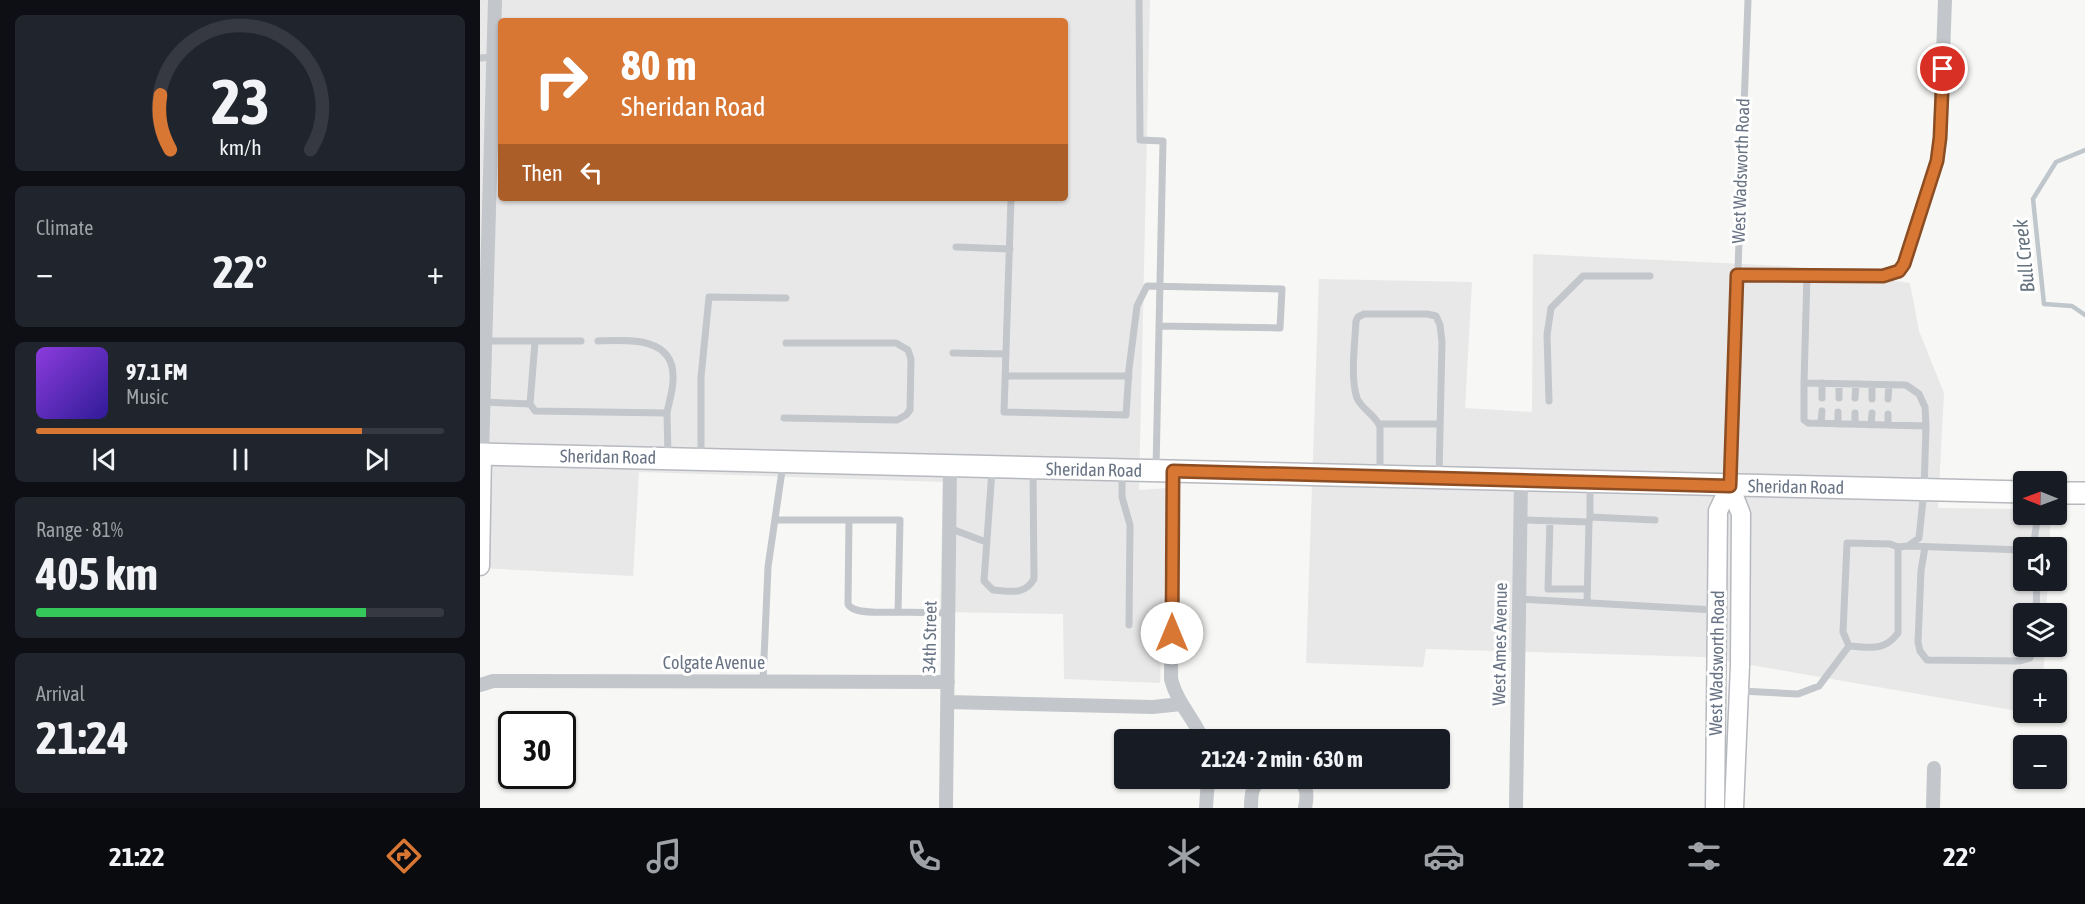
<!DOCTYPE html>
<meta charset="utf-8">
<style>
:root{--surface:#171b24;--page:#20242c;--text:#f1f3f6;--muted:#9ea1a6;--line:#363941;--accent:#d87634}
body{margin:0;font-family:"Asap Condensed",sans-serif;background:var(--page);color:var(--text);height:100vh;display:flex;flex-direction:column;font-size:22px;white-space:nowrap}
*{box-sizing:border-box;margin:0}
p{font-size:20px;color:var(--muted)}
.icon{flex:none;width:33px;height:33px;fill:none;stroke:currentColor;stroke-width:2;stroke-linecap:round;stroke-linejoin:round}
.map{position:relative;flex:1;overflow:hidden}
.sheet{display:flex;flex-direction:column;gap:15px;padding:15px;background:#0d0f14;width:480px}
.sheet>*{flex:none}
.top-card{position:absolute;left:18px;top:18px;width:570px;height:183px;border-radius:6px;box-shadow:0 2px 4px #0004;background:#d87634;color:#fff;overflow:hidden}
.needle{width:39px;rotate:271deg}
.buttons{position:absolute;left:1533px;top:471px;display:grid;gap:12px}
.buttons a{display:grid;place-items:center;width:54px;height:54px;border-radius:6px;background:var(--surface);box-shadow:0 2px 4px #0004;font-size:30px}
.speed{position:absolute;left:18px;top:711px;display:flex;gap:12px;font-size:30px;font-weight:700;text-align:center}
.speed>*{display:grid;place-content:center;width:78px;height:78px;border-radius:50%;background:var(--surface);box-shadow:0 2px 4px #0004;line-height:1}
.speed .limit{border:3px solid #111;border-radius:9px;background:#fff;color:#111}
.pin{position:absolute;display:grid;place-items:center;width:51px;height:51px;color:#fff;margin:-26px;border:3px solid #fff;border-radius:50%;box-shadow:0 2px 6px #0007}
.me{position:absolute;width:66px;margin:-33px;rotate:0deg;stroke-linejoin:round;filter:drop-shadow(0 0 4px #0008)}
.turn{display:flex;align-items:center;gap:21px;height:126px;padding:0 24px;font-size:27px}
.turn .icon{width:78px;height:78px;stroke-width:2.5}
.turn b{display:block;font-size:42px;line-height:51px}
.then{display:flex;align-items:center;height:57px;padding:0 24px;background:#0003;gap:12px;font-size:22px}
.big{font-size:45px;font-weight:700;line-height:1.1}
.sheet .tile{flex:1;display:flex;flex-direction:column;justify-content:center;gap:9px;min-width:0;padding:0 21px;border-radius:9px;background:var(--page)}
.sheet .dial{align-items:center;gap:0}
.dial svg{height:156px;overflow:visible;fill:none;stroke:var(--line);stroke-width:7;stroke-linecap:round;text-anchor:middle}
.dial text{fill:var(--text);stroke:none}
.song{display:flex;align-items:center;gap:18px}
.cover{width:72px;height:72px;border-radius:9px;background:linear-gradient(135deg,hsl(270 70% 55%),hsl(250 70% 35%))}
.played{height:6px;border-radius:3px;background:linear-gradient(90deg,var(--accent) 80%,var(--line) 80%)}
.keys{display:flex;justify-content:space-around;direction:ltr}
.heat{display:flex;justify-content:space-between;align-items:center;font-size:33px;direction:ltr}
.charge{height:9px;border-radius:4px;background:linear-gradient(90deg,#34c759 81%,var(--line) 0)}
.trip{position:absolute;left:634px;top:729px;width:336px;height:60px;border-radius:6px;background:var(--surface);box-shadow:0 2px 4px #0004;font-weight:700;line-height:60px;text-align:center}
.dock{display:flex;height:96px;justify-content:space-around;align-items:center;background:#090b0e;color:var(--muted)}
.dock .icon{width:42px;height:42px}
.dock .on{color:var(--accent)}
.dock b{font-size:27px;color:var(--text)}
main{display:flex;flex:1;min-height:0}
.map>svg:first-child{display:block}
.built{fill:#e8e8e8;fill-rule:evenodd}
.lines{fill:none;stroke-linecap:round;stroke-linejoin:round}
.stream{stroke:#bfc6cc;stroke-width:4.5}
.secondary-casing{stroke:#b6b9be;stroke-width:21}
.primary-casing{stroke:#b6b9be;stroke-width:24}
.lane{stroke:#c3c6ca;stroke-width:7}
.street{stroke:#c3c6ca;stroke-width:14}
.secondary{stroke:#fff;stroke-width:18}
.primary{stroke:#fff;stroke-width:21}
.route-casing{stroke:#8c4d22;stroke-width:15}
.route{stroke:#d87634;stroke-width:10}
.labels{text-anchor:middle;stroke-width:6;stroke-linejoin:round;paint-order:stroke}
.street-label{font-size:18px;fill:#687384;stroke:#fff}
.water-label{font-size:20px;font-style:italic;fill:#64737f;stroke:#fff}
</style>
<main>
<section class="sheet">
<div class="tile dial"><svg viewBox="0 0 100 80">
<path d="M14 69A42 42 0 1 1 86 69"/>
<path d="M14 69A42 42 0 0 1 9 41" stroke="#d87634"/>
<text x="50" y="56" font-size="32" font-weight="700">23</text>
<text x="50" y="72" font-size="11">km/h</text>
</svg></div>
<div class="tile"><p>Climate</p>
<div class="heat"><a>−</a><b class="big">22°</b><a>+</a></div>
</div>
<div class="tile">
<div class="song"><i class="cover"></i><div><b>97.1 FM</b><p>Music</p></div></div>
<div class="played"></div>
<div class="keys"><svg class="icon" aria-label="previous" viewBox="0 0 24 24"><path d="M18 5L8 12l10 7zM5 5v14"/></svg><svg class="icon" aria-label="pause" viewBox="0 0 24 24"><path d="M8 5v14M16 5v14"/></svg><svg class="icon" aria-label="next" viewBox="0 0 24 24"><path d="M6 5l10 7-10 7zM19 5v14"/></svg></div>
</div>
<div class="tile"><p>Range · 81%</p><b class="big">405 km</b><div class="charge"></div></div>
<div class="tile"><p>Arrival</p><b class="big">21:24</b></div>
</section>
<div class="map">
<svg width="1605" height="808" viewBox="0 0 1605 808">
<rect width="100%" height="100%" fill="#f7f7f5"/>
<path class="built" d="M 0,0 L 670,0 L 659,490 L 688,488 L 680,683 L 584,679 L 583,614 L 460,612 L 463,482 L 159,472 L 153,576 L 0,568 ZM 21,21 L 585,21 L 585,198 L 21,198 Z
M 1053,254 L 1306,266 L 1430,283 L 1439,331 L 1464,393 L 1458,508 L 1543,509 L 1544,514 L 1571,515 L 1569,547 L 1544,548 L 1544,580 L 1568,581 L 1566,613 L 1544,614 L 1544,646 L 1565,647 L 1563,679 L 1544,680 L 1543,712 L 1224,657 L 946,649 L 943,667 L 826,663 L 839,279 L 992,282 L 985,408 L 1052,412 Z"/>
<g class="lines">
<path class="stream" d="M 1605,150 L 1576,162 L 1553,199 L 1564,304 L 1592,306 L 1605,315"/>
<defs>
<path id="secondary" d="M 1250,486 L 1261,514 L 1260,665 L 1254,808
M 0,566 L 2,454
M 1235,808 L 1238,511 L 1250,486"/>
<path id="primary" d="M 0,454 L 1544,492
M 1576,493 L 1605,493"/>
</defs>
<use href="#secondary" class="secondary-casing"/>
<use href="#primary" class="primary-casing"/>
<path class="lane" d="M 659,0 L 660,140 L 683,141 L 676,469
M 0,58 L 13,57
M 531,198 L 524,412 L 646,415 L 649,369 L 657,306 L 667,286 L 802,289 L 800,328 L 679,326
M 476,247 L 530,249
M 1327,275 L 1324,383 L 1426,385 L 1439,394 L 1445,407 L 1446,426 L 1444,490 L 1439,538 L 1428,546 L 1418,547 L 1410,544 L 1367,543 L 1363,632 L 1369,646 C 1390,647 1404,652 1418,633 L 1418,547
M 6,341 L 101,341
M 118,341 C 147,340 193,336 193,376 C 194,388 189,401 187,413
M 473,353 L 526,354
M 526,376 L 649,376
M 1324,383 L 1324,420 L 1328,423 L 1446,426
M 1342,398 L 1342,383
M 1359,398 L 1359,384
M 1375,398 L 1376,384
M 1392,399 L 1392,385
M 1408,399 L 1409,385
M 1069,401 L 1067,335 L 1071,308 L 1103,276 L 1170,276
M 4,402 L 50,404 L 55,342
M 50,404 L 55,411 L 187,413 L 188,456
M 304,418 L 417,420 L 426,415 L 430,410 L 431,359 L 428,350 L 416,343 L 306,343
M 1341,423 L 1342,411
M 899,424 L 959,424
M 1358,424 L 1358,412
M 1375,424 L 1375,413
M 1391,425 L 1392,413
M 1408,425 L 1408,414
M 221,457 L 221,377 L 229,297 L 306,298
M 512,470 L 504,581 L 513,590 C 530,591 544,596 554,579 L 553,470
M 642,473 L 642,497 L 650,525 L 649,625
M 900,474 L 900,427 C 896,415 882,410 877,398 C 870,378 875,343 876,321 L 878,317 L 884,314 L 947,314 L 956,316 L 960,325 L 962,342 L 959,475
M 1250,483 L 1268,0
M 1110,517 L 1175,520
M 1110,519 L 1110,485
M 295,520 L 420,520 L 418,612 C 405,612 373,615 368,604 L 369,520
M 1040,520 L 1109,522 L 1107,603
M 1070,521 L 1068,589 L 1107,589
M 469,528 L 506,542
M 1428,546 L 1544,550
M 1445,547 L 1441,571 L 1438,642 L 1440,651 L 1447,660 L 1539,661 L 1550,658 L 1555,646
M 1553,548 L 1558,514
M 1039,599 L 1235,610
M 418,612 L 468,613
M 1556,614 L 1557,580
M 283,681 L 288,567 L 303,464
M 1261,691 L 1318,694 L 1339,686 L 1369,646"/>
<path class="street" d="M 1257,275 L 1403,276 L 1419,271 L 1424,264 L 1457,161 L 1460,138 L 1465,0
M 2,454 L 15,0
M 693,472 L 691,679 C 697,703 713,717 723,740
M 0,685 L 13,681 L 468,682
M 468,702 L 673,707 L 701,704
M 812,778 C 828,783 828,794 825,808
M 466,808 L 470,466
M 726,808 L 728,778
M 771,808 C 771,795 771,783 786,778
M 1036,808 L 1041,480
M 1453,808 L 1454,768"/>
<use href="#secondary" class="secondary"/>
<use href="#primary" class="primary"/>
</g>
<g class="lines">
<defs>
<path id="route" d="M 692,633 L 693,471 L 1250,486 L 1257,275 L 1403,276 L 1419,271 L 1424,264 L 1457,161 L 1460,138 L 1463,69"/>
</defs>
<use href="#route" class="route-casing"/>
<use href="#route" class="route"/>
</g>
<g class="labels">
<g class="street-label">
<text transform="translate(1261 171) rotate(-88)" y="6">West Wadsworth Road</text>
<text transform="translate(128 457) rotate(1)" y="6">Sheridan Road</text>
<text transform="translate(614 470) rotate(1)" y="6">Sheridan Road</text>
<text transform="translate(1316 487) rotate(1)" y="6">Sheridan Road</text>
<text transform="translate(450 637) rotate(-89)" y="6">34th Street</text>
<text transform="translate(1020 644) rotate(-89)" y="6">West Ames Avenue</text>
<text x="234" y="669">Colgate Avenue</text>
<text transform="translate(1237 663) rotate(-89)" y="6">West Wadsworth Road</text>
</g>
<g class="water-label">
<text transform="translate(1544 256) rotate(-96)" y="7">Bull Creek</text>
</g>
</g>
</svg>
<div class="buttons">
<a><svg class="needle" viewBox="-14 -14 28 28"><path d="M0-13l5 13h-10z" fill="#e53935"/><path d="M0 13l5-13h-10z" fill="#9ea1a6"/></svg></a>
<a><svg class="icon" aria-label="sound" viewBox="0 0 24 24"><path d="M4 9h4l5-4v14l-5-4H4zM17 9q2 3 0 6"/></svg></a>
<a><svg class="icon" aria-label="layers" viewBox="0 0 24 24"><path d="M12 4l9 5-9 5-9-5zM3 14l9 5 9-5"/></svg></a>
<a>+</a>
<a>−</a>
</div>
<div class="speed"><div class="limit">30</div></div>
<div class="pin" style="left:1463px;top:69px;background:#d93025"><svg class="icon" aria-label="arrive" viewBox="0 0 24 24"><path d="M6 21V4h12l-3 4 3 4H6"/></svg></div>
<svg class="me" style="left:692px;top:633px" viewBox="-20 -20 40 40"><circle r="19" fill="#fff"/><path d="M0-13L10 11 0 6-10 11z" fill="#d87634"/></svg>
<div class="trip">21:24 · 2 min · 630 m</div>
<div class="top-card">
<div class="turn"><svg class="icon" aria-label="right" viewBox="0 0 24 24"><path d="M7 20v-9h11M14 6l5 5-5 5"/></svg><div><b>80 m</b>Sheridan Road</div></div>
<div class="then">Then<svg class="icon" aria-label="left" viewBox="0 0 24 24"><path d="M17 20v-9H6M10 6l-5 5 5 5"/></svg></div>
</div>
</div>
</main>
<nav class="dock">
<b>21:22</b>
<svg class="icon on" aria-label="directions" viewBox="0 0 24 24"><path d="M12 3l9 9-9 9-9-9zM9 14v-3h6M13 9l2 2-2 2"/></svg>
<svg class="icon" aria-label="music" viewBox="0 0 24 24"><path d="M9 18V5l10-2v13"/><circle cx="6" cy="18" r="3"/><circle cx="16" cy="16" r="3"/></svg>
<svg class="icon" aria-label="phone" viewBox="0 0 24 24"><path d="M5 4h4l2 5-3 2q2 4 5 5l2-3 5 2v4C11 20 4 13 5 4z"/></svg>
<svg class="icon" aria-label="climate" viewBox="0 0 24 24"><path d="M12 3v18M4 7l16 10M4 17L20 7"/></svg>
<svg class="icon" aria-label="car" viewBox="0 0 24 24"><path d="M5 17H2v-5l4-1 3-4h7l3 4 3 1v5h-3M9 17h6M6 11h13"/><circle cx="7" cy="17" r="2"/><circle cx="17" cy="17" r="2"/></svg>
<svg class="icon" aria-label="filters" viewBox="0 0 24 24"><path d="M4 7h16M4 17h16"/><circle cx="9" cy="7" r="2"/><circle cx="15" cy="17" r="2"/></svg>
<b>22°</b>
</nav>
